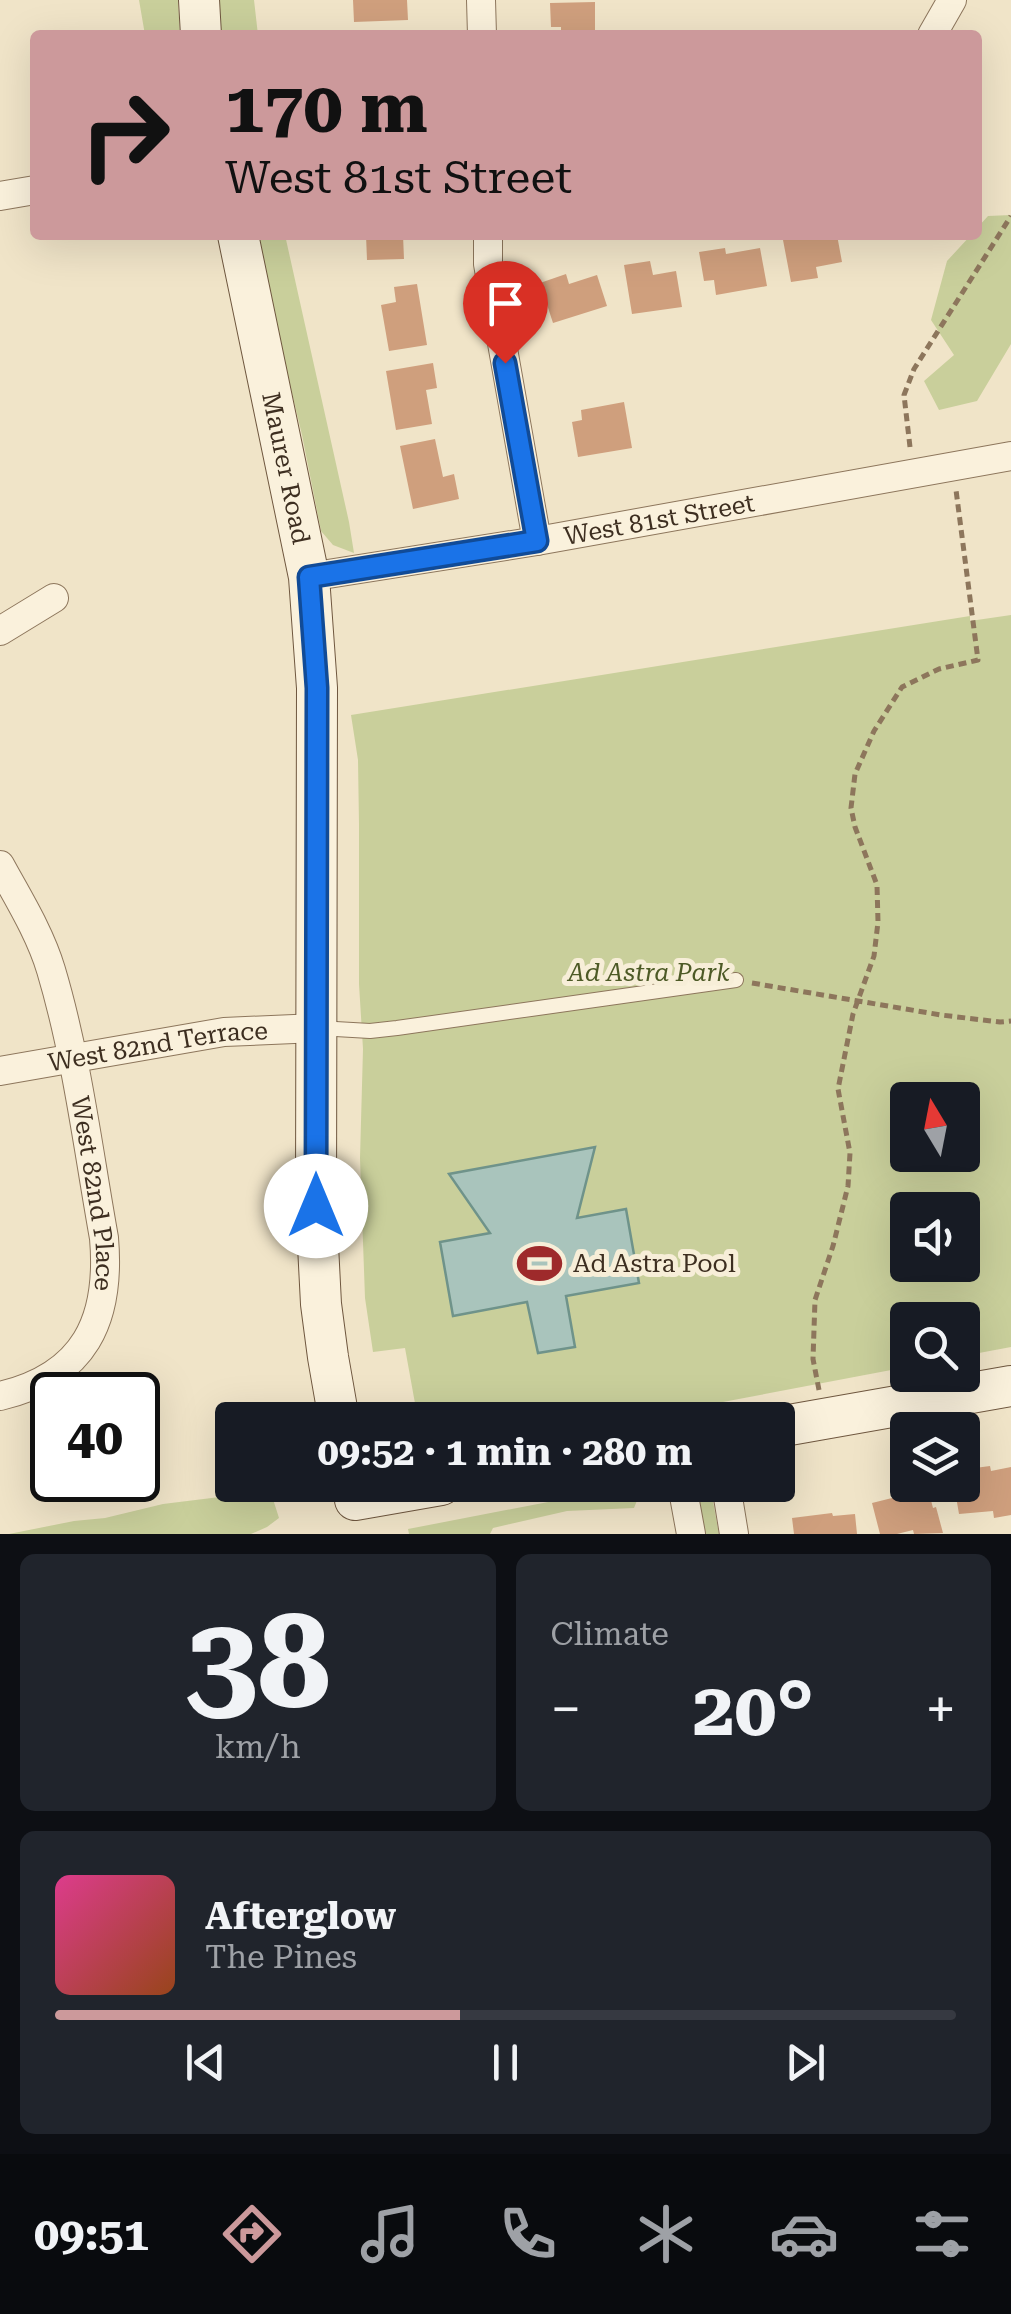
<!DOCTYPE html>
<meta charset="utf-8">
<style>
:root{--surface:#171b24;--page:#20242c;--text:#f1f3f6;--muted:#9ea1a6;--line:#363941;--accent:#cc999b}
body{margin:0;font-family:"Roboto Serif",serif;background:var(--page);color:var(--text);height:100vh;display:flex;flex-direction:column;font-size:38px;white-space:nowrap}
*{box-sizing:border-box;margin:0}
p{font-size:32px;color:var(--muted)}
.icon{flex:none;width:55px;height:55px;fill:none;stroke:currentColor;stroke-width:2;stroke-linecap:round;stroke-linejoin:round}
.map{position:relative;height:1534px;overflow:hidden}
.details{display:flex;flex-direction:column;gap:20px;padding:20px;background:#0d0f14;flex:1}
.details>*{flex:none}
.guide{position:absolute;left:30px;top:30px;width:952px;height:210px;border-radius:10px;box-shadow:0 10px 40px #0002;background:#cc999b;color:#111;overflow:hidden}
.needle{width:65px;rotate:350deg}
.tools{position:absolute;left:890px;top:1082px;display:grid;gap:20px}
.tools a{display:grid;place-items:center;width:90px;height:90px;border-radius:10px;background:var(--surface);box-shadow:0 10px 40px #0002;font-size:50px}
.speed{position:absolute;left:30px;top:1372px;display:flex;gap:20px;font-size:50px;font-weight:700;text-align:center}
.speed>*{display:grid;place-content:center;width:130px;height:130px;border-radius:50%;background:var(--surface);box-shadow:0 10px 40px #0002;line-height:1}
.speed .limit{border:5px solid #111;border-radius:15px;background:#fff;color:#111}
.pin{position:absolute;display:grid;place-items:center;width:85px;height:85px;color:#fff;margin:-102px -42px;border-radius:50% 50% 50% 0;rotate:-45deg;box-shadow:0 0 10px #0007}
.pin .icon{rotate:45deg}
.me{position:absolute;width:110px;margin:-55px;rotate:0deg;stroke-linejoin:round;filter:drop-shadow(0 0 8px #0008)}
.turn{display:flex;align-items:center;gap:35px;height:210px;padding:0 30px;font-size:45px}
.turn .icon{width:130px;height:130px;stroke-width:2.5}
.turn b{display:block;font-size:70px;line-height:85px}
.big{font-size:75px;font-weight:700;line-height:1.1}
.details .widget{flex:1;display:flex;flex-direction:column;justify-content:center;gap:15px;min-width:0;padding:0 35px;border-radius:15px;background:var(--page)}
.details .dial{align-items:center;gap:0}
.dial b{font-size:130px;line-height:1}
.song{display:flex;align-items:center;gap:30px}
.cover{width:120px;height:120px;border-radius:15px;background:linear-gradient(135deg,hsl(330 70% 55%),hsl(20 70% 35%))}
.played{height:10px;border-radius:5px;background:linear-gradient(90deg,var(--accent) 45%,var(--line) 45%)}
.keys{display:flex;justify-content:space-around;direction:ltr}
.heat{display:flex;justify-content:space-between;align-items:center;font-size:55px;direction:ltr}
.details .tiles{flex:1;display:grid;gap:20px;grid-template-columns:1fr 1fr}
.widget:last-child{grid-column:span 2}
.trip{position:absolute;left:215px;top:1402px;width:580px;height:100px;border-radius:10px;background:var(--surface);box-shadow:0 10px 40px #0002;font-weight:700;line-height:100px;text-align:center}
.dock{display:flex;height:160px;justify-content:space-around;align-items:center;background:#090b0e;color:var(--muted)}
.dock .icon{width:70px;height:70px}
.dock .selected{color:var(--accent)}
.dock b{font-size:45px;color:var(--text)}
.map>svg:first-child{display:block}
.green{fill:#c9cf9b;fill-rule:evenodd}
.water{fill:#a9c4bc;stroke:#6f938a;stroke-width:2.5}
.building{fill:#cf9f7d}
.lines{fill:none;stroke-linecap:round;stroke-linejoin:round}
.lane-casing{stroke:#8d765c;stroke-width:16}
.street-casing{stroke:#8d765c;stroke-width:30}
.secondary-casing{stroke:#6f573f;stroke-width:42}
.path{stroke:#8d765c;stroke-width:5;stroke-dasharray:8 5;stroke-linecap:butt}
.lane{stroke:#faf1dc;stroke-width:14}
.street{stroke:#faf1dc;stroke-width:28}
.secondary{stroke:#faf1dc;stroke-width:40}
.route-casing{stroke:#114b97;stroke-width:25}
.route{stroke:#1a73e8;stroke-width:18}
.labels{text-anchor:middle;stroke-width:10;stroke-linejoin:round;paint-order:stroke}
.street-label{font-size:25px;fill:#3d2e20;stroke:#f7eed8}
.park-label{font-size:25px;font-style:italic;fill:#4d5a26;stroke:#f7eed8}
.poi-label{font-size:25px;fill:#3d2e20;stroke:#f7eed8;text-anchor:start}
</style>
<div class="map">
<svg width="1011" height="1534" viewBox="0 0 1011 1534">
<rect width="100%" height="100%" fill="#f0e4c8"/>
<path class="green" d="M 139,0 L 178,0 L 180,35 L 145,35 Z
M 218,0 L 254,0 L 258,35 L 221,35 Z
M 1011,215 L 1011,344 L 977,401 L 939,410 L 924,381 L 954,355 L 931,320 L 947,261 L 971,235 L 978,235 L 978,227 L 988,216 Z
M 254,235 L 285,235 L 349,522 L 354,553 L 333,545 L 321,531 L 302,435 Z
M 1011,615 L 1011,1347 L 963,1356 L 962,1320 L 908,1320 L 907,1367 L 628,1420 L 418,1420 L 405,1348 L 373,1352 L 365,1298 L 360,1158 L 363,1049 L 359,984 L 359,824 L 358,760 L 351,715 L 970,616 L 970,621 ZM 908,1100 L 962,1100 L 962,1155 L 908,1155 ZM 908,1210 L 962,1210 L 962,1265 L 908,1265 Z
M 694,1485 L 710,1485 L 719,1534 L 703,1534 Z
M 626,1487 L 638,1498 L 634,1508 L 567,1511 L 493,1528 L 490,1534 L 409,1534 L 408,1529 Z
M 252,1493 L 272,1496 L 279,1518 L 267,1527 L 251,1534 L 9,1534 L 74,1521 L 105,1518 L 163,1504 Z"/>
<path class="water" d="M 595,1147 L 577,1218 L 626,1209 L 639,1283 L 566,1296 L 575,1347 L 538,1353 L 527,1302 L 453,1316 L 440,1242 L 490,1233 L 449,1174 Z"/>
<path class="building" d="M 353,0 L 407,0 L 408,20 L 354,22 Z
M 595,2 L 595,35 L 561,35 L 561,27 L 551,27 L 550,3 Z
M 366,235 L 403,235 L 404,259 L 367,260 Z
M 808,235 L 837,235 L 842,262 L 816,267 L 818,278 L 791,282 L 783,240 Z
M 725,248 L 726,254 L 760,248 L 767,286 L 716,295 L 714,280 L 704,281 L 699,252 Z
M 650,261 L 653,275 L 676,271 L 682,307 L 632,314 L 624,265 Z
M 566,274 L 569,284 L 597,275 L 607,306 L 553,323 L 540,283 Z
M 417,284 L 427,345 L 389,351 L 381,305 L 396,302 L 394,287 Z
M 433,363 L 437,388 L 426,390 L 432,424 L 396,430 L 386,371 Z
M 624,402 L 632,448 L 578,457 L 572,422 L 582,420 L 581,410 Z
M 435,439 L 443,477 L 454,474 L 459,499 L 413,509 L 400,446 Z
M 990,1466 L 991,1471 L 1011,1467 L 1011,1515 L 994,1518 L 993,1511 L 959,1514 L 954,1485 L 962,1485 L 962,1476 L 976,1473 L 975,1468 Z
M 928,1489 L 933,1508 L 936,1507 L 943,1533 L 914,1534 L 913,1530 L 897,1534 L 880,1534 L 872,1503 Z
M 832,1513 L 833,1516 L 855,1514 L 857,1534 L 794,1534 L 792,1518 Z"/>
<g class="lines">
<defs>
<path id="lane" d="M 318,1028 L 370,1031 L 397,1028 L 736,980"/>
<g id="street">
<path d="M 481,0 L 482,35"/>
<path d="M 932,35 L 952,0"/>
<path d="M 0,196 L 35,190"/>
<path d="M 488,235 L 488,264 L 537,541"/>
<path id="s1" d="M 309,577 L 537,541 L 1011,456"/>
<path d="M 0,631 L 54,598"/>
<path id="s2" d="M 0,865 C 18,898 40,933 51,970 C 77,1057 88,1149 104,1238 C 111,1320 85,1376 0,1396"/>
<path id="s3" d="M 0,1071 L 224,1032 L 317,1028"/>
<path d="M 682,1485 L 691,1534"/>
<path d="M 726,1485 L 734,1534"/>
</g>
<g id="secondary">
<path d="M 199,0 L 201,35"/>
<path id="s4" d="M 238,235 L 309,577 L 317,688 L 316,1206 L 321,1304 L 328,1357 L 339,1420"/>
<path d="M 778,1427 L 1011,1386"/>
<path d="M 355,1500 L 441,1485"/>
</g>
</defs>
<use href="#lane" class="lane-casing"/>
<use href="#street" class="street-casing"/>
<use href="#secondary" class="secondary-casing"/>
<path class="path" d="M 910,447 L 904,395 L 914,369 L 1011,216
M 752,983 L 941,1015 L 1000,1022 L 1011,1021
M 819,1390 L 813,1359 L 815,1300 L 833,1246 L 848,1186 L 850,1153 L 838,1089 L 853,1014 L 874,956 L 878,922 L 877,885 L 855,827 L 851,808 L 855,774 L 874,731 L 902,687 L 939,669 L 978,660 L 956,490"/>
<use href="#lane" class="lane"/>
<use href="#street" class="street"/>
<use href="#secondary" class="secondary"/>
</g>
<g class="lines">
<defs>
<path id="route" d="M 316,1206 L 317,688 L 309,577 L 537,541 L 505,363"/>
</defs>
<use href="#route" class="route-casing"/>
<use href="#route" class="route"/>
</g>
<defs>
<symbol id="stadium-bare" viewBox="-9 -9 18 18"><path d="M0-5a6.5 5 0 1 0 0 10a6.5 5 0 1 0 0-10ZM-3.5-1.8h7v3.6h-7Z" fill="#9e2a2b" stroke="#f7eed8" stroke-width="2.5" paint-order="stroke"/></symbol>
</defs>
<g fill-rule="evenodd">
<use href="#stadium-bare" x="508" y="1232" width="63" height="63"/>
</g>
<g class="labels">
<g class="street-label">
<text dy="9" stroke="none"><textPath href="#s4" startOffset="238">Maurer Road</textPath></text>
<text dy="9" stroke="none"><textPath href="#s1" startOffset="355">West 81st Street</textPath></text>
<text dy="9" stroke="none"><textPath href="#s3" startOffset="160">West 82nd Terrace</textPath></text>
<text dy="9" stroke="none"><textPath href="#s2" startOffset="345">West 82nd Place</textPath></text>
</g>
<g class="park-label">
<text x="649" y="981">Ad Astra Park</text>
</g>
<g class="poi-label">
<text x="573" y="1272">Ad Astra Pool</text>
</g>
</g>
</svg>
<div class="tools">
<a><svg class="needle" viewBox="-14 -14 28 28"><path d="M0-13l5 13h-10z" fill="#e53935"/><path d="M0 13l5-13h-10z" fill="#9ea1a6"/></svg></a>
<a><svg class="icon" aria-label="sound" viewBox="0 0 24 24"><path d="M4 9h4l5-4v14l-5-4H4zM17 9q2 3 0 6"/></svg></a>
<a><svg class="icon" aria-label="search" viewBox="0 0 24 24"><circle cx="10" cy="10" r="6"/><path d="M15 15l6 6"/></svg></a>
<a><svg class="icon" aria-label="layers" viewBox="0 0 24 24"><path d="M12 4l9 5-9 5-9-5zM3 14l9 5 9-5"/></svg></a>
</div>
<div class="speed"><div class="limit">40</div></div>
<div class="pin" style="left:505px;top:363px;background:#d93025"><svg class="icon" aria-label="arrive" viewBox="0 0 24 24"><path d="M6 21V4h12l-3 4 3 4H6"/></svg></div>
<svg class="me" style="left:316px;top:1206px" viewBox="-20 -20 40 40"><circle r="19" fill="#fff"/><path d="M0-13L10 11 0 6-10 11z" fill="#1a73e8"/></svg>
<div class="trip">09:52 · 1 min · 280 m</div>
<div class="guide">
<div class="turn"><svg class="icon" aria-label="right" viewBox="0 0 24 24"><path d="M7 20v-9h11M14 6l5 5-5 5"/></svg><div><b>170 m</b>West 81st Street</div></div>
</div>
</div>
<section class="details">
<div class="tiles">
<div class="widget dial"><b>38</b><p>km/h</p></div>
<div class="widget"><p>Climate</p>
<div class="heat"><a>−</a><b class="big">20°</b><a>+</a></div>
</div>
<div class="widget">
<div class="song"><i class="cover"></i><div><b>Afterglow</b><p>The Pines</p></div></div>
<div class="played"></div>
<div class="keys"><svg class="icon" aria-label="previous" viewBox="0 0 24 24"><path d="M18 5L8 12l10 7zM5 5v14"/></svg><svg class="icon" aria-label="pause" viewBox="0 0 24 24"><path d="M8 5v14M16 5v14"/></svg><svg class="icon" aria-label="next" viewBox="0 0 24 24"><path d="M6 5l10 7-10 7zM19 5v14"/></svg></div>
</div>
</div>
</section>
<nav class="dock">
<b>09:51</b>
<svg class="icon selected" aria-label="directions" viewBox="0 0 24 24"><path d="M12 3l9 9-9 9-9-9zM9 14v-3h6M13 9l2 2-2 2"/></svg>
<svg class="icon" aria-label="music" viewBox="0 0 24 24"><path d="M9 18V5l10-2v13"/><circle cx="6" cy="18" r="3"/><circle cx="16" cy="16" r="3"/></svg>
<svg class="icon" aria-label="phone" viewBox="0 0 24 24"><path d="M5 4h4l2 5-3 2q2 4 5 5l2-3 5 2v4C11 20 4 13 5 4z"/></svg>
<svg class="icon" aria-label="climate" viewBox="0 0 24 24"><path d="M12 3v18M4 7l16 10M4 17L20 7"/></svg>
<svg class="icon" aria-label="car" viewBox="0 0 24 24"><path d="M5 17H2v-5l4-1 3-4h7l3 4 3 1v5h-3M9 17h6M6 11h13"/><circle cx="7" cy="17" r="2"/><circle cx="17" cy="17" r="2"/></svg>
<svg class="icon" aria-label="filters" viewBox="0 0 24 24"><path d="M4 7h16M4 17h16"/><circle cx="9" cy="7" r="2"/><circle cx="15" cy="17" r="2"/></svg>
</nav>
